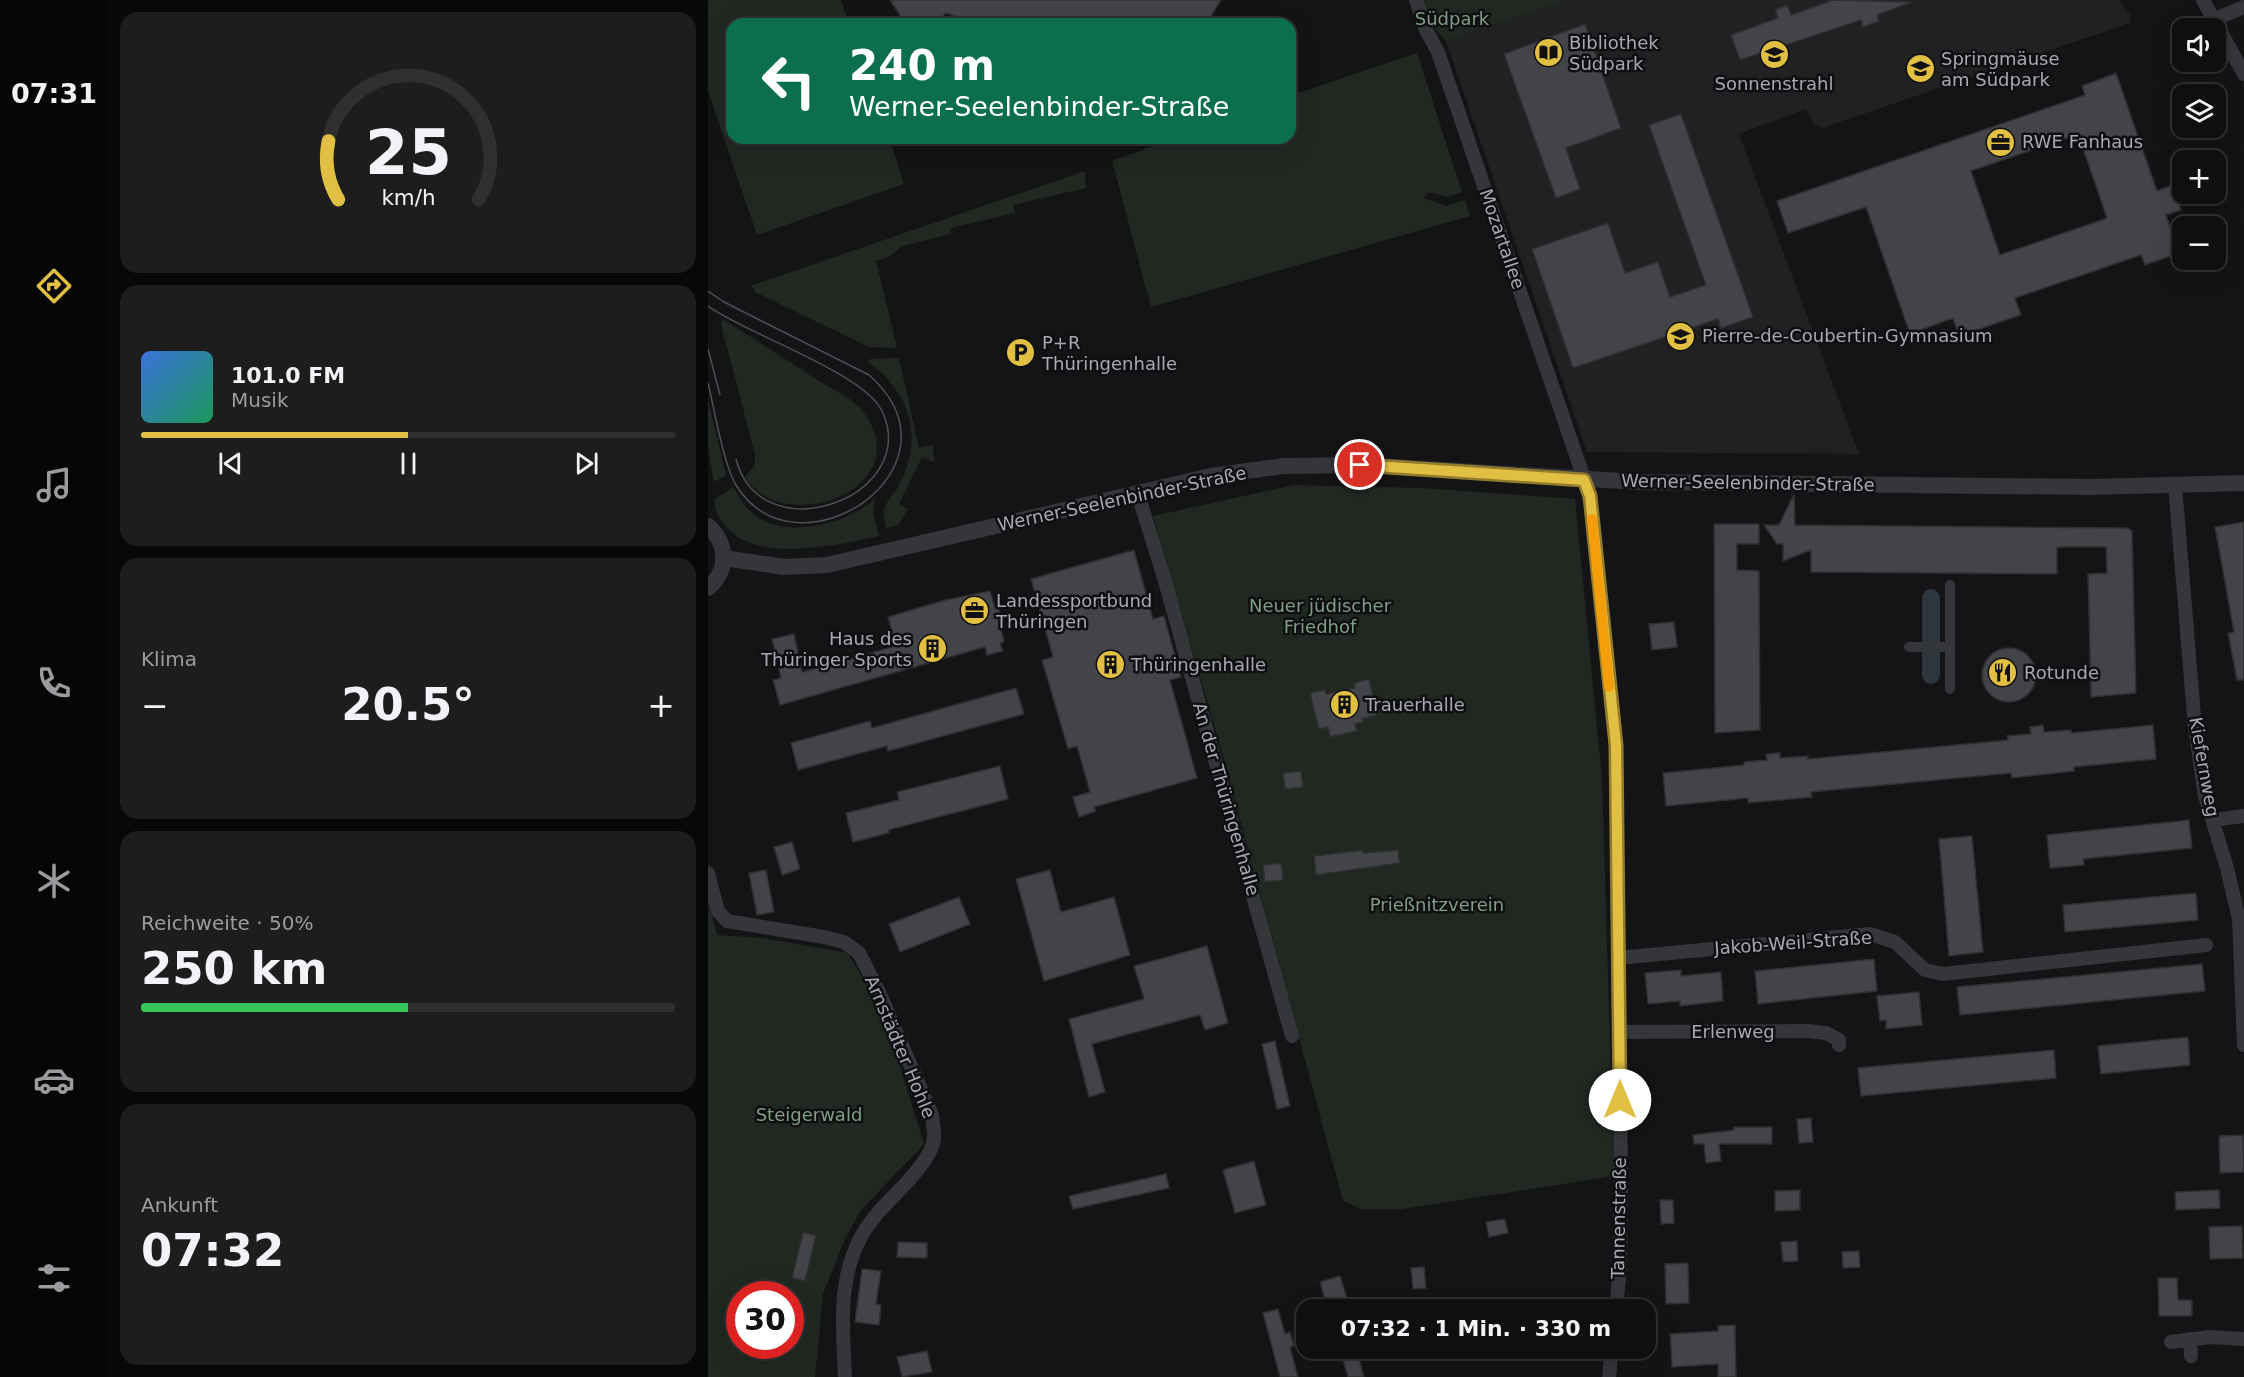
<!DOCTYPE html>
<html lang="de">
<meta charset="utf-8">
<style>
:root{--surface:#0f0f10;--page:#1d1d1e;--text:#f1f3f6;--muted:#9b9c9f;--line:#2f2f30;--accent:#e0bf42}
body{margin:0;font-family:"DejaVu Sans",sans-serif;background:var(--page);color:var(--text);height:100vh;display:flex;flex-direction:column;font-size:22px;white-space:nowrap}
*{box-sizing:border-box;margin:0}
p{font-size:20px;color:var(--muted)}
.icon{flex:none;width:33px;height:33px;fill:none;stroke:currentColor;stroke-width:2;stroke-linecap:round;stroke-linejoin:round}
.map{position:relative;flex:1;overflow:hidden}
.side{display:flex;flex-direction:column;gap:12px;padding:12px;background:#080809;width:600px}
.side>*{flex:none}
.hud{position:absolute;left:18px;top:18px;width:570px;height:126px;border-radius:18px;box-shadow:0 6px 24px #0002,0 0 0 2px var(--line);background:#0b6e4f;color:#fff;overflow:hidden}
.buttons{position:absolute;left:1464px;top:18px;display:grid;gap:12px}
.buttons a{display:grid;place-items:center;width:54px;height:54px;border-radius:12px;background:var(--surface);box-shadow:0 6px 24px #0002,0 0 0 2px var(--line);font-size:30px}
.speed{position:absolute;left:18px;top:1281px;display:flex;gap:12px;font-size:30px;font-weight:700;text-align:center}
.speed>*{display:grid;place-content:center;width:78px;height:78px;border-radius:50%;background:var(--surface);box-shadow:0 6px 24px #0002,0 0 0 2px var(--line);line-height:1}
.speed .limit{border:9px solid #d22;background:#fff;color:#111}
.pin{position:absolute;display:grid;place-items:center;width:51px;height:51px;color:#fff;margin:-26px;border:3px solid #fff;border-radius:50%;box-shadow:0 2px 6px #0007}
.me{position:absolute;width:66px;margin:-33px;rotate:0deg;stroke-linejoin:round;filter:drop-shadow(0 0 4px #0008)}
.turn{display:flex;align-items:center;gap:21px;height:126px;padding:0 24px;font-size:27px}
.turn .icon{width:78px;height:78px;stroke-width:2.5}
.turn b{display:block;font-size:42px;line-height:51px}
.big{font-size:45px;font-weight:600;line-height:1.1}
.side .tile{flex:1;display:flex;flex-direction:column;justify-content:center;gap:9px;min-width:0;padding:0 21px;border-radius:18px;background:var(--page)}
.side .dial{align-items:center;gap:0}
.dial svg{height:156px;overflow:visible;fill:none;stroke:var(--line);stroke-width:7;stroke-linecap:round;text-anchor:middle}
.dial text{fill:var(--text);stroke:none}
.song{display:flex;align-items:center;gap:18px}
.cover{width:72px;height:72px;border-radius:9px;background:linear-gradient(135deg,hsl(220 70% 55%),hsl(150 70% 35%))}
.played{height:6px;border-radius:3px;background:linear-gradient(90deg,var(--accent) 50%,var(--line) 50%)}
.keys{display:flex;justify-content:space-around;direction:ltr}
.heat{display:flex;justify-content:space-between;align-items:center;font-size:33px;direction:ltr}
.charge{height:9px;border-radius:4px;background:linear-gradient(90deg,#34c759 50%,var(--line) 0)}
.trip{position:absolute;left:588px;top:1299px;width:360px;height:60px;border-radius:18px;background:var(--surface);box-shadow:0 6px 24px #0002,0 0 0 2px var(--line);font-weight:600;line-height:60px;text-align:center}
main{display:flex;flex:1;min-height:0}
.dock{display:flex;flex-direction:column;width:108px;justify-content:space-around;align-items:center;background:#060606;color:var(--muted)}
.dock .icon{width:42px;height:42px}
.dock .on{color:var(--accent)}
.dock b{font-size:27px;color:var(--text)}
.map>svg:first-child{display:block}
.built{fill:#212022}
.green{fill:#212822;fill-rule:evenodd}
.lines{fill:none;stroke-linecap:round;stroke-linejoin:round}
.canal{stroke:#2f353d;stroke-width:18}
.building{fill:#434448;stroke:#2f2e31;stroke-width:1.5;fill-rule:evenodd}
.pedestrian{stroke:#35363a;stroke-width:10}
.minor{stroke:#35363a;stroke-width:14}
.tertiary{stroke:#35363a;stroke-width:16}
.tram{stroke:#4f4f55;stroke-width:1.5}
.route-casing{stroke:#927c2b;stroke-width:15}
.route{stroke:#e0bf42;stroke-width:10}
.slow{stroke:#f59e0b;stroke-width:10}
.labels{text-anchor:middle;stroke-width:5;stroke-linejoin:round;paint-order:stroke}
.park-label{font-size:18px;fill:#809e86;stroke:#0f0f11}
.poi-label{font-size:18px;fill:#a7a9b5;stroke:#0f0f11;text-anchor:start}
.street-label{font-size:18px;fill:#a7a9b5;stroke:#0f0f11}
</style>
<main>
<nav class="dock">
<b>07:31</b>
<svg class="icon on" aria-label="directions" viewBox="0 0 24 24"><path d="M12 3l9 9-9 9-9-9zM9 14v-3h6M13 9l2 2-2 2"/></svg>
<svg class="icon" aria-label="music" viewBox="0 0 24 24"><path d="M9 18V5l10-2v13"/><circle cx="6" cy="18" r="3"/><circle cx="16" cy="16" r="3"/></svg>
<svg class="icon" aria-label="phone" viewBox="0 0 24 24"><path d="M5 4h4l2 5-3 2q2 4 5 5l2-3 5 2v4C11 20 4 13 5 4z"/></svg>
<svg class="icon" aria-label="climate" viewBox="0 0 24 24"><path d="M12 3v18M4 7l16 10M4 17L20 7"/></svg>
<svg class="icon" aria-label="car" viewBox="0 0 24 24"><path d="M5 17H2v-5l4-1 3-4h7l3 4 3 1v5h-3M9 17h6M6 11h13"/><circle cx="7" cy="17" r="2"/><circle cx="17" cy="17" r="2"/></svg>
<svg class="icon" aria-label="filters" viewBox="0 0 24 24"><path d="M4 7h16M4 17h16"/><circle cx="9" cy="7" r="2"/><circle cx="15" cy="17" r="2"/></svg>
</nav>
<section class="side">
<div class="tile dial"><svg viewBox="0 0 100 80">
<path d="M14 69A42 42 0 1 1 86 69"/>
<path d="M14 69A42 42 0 0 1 9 39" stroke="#e0bf42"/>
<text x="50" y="56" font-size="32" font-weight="700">25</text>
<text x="50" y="72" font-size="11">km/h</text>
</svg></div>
<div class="tile">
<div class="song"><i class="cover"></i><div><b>101.0 FM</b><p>Musik</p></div></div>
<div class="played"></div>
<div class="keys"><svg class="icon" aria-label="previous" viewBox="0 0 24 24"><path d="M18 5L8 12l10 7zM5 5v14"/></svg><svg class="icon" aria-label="pause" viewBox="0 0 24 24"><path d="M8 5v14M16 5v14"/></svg><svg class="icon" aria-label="next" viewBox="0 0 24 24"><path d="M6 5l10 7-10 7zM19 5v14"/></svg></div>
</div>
<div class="tile"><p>Klima</p>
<div class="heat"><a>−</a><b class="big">20.5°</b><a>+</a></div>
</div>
<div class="tile"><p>Reichweite · 50%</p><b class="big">250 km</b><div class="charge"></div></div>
<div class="tile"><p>Ankunft</p><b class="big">07:32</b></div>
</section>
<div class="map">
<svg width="1536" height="1377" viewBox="0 0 1536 1377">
<rect width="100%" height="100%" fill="#141416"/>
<path class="built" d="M 861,0 L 1410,0 L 1423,15 L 1422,23 L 1114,128 L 1107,125 L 1098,109 L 1031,134 L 1151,454 L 879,452 L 738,41 Z"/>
<path class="green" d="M 4,0 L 133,0 L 141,24 L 24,24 L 24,138 L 181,138 L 196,184 L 49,235 L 0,91 L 0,1 Z
M 713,0 L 861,0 L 738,41 L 719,20 Z
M 709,53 L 754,192 L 739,197 L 720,192 L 716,198 L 739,206 L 757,200 L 762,216 L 443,307 L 404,161 L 467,138 L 582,138 L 582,96 Z
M 377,171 L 378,188 L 305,205 L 307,213 L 242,228 L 243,234 L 194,246 L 181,257 L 168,261 L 189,348 L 161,347 L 47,292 L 46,288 L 42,286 Z
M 15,319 C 47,340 79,360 111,381 C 124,389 143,397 153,409 C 216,487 76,540 37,477 L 47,465 L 47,454 L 13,325 Z
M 191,358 L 211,448 L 225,445 L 226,462 L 214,457 L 191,504 L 200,509 L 190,525 L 178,528 C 172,500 181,505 192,483 C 216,436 202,392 160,362 L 162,359 Z
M 0,400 L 18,475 L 6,482 L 0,449 Z
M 586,485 L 714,488 L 867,499 L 894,779 L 906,1176 L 694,1209 L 653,1209 L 635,1201 L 517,763 L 445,516 Z
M 25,487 C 30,494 34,504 41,510 C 72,542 138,525 167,499 L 165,513 L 171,536 C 128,545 46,565 16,524 C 9,516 6,509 7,499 Z
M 0,898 L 9,935 L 55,938 L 139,953 C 178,1009 196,1080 216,1144 L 153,1210 L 137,1239 L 115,1294 L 107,1377 L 0,1377 ZM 32,1294 L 82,1294 L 82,1346 L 32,1346 Z"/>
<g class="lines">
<path class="canal" d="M 1223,598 L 1223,675"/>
</g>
<path class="building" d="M 182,0 L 513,0 L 500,21 L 491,24 L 268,24 L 238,13 L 227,24 L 203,24 L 193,17 Z
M 1125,0 L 1204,2 L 1169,15 L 1171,21 L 1155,27 L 1153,20 L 1032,60 L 1023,35 L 1070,18 L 1067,10 L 1079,5 L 1083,15 Z
M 877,24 L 913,128 L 858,148 L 872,189 L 848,198 L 796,54 Z
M 1408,73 L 1449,191 L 1464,185 L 1473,210 L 1458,215 L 1471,253 L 1437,265 L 1433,255 L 1307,298 L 1313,315 L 1251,336 L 1245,318 L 1202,334 L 1158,207 L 1080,233 L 1069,201 L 1377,95 L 1374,86 ZM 1370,134 L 1399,218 L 1292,255 L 1263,171 Z
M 973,114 L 1045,317 L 1013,328 L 1010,319 L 865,368 L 824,249 L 900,223 L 917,273 L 950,262 L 962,297 L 998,285 L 941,125 Z
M 1086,494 L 1087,525 L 1419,528 L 1424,531 L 1428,693 L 1383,697 L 1380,574 L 1399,573 L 1398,547 L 1349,547 L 1349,574 L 1103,572 L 1103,550 L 1075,561 L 1075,544 L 1069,544 L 1056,525 L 1071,525 Z
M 1536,522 L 1536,680 L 1529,680 L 1520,633 L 1526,632 L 1507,527 Z
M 1006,524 L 1051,524 L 1051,544 L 1029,544 L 1029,570 L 1051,571 L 1052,730 L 1007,733 Z
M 426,550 L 445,619 L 456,616 L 473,677 L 462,680 L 489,778 L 386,807 L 388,811 L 371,817 L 365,797 L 382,792 L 369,746 L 360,749 L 334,660 L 345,657 L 323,579 Z
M 282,591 L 287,608 L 291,609 L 293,617 L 291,622 L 296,642 L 292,643 L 295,651 L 279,655 L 277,647 L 72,705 L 65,680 L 73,678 L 64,639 L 86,634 L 94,672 L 188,646 L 180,617 L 237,600 Z
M 966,622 L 969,647 L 944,650 L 941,624 Z
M1274 675a27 27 0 1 1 54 0a27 27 0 1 1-54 0Z
M 661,679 L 669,715 L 654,719 L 655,722 L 647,724 L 649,731 L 622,737 L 620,727 L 611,729 L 602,693 L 617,690 L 618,694 L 647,688 L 646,683 Z
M 308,688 L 316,714 L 180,751 L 179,746 L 90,770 L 83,743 L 162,721 L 164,728 Z
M 1335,725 L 1336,732 L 1363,730 L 1363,733 L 1445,725 L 1448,759 L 1366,767 L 1366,771 L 1304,778 L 1303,773 L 1103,792 L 1104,797 L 1040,803 L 1040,798 L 958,806 L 955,773 L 1036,765 L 1036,762 L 1059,760 L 1058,754 L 1072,753 L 1072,758 L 1100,756 L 1100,759 L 1300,740 L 1299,736 L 1323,734 L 1322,727 Z
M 292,766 L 300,799 L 180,830 L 181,833 L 145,842 L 138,813 L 191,800 L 189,792 Z
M 593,771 L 595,787 L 577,789 L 575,773 Z
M 1481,820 L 1484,848 L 1375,859 L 1376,865 L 1342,868 L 1339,835 Z
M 1264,836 L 1275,952 L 1241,956 L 1231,839 Z
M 84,842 L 92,869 L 74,875 L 66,847 Z
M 655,850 L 655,853 L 690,850 L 692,863 L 608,875 L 606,856 Z
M 573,863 L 575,880 L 557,882 L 555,865 Z
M 58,870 L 66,912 L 49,915 L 41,873 Z
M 342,870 L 353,912 L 406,897 L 422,955 L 336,981 L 308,879 Z
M 1488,893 L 1490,920 L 1357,932 L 1355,905 Z
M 251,897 L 262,924 L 192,952 L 181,924 Z
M 499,946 L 520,1023 L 497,1030 L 492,1015 L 384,1044 L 397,1092 L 381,1097 L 361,1019 L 436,999 L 426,966 Z
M 1166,959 L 1169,991 L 1050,1004 L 1047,971 Z
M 1494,964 L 1497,991 L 1252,1015 L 1249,987 Z
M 973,970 L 973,976 L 1013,972 L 1015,1001 L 972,1006 L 972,1001 L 940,1004 L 937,973 Z
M 1211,992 L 1214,1025 L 1178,1029 L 1178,1020 L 1172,1021 L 1169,996 Z
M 1480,1037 L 1482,1065 L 1393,1074 L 1390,1046 Z
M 567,1041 L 582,1106 L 569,1109 L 554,1044 Z
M 1346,1050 L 1348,1078 L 1153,1096 L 1150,1068 Z
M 1103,1118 L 1105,1142 L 1091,1143 L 1089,1119 Z
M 1026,1127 L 1064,1127 L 1064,1144 L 1011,1144 L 1013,1161 L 998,1163 L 996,1144 L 986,1144 L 985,1135 L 1026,1130 Z
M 1535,1135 L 1536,1172 L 1512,1173 L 1511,1136 Z
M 546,1161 L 558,1205 L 527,1213 L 515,1170 Z
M 458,1174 L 461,1188 L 365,1209 L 361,1196 Z
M 1092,1190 L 1092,1210 L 1067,1211 L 1067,1191 Z
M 1511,1190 L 1512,1208 L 1468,1210 L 1467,1192 Z
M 952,1200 L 965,1200 L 966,1223 L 953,1224 Z
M 797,1219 L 800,1233 L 781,1237 L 778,1222 Z
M 1534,1226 L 1535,1258 L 1502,1259 L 1501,1227 Z
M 95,1232 L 108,1235 L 97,1281 L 84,1278 Z
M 1089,1241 L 1090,1261 L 1075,1262 L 1073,1242 Z
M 190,1242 L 219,1243 L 219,1258 L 189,1257 Z
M 1151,1251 L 1152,1267 L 1135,1268 L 1134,1252 Z
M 980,1263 L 981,1303 L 958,1304 L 957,1264 Z
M 716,1267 L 718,1288 L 705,1289 L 703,1268 Z
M 154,1269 L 173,1271 L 168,1304 L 173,1305 L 171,1325 L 147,1322 Z
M 632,1276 L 643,1310 L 620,1310 L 612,1282 Z
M 1450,1278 L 1469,1278 L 1470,1300 L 1484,1300 L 1484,1316 L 1451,1316 Z
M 570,1309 L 577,1334 L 582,1332 L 586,1346 L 582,1347 L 590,1377 L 572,1377 L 555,1313 Z
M 1027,1325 L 1028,1377 L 1010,1377 L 1010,1364 L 964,1367 L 962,1334 L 1010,1331 L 1010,1326 Z
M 631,1348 L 648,1348 L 656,1377 L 640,1377 Z
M 219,1351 L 224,1372 L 194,1377 L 189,1357 Z"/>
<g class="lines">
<path class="pedestrian" d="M 1242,585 L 1242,647
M 1201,647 L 1242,647 L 1242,689"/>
<path class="minor" d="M 708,0 L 717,28 L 730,52 L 882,496 L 908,745 L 913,1180 L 912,1267 L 908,1310
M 1495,0 L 1536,74
M 1505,20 L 1536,7
M 1467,485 L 1487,728 L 1497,796 L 1519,868 L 1531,919 L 1536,1045
M 430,494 L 457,581 L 584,1036
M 1505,820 L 1536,816
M 0,873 L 10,911 L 19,921 L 116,937 L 136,942 L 151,953 L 171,992 L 224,1115 C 225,1125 228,1137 224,1147 C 208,1182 171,1203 153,1237 C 129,1281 135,1329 137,1377
M 910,958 L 1162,934 L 1187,942 L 1217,970 L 1235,974 L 1498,945
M 912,1032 L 1099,1031 L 1118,1033 L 1131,1040 L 1131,1045
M 1482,1339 L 1483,1356
M 1463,1342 L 1502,1337 L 1536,1339
M 901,1377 L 904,1348"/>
<path class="tertiary" d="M 0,526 C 20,544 21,570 0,588
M 16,558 L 76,567 L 119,565 L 503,476 L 575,466 L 652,465 L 930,482 L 1382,487 L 1536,483"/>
<path class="tram" d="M 0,291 L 16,302 L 161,375 C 265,467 89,584 28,485 C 16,466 6,408 0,383
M 0,306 C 39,334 156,373 174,411 C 214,497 53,555 28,459
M 0,349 L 12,395"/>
</g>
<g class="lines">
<defs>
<path id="route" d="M 652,465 L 876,480 L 882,496 L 908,745 L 912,1100"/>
</defs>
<use href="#route" class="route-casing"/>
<use href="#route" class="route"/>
<path class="slow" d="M 884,519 L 901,687"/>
</g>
<defs>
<symbol id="library-disc" viewBox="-11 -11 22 22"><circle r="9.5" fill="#e0bf42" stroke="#0f0f11"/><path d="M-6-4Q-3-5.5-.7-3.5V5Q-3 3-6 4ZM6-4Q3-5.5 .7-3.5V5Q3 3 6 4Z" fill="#111"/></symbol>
<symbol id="school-disc" viewBox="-11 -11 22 22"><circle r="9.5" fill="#e0bf42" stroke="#0f0f11"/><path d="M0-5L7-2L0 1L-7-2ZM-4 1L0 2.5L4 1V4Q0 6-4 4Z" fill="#111"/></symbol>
<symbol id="office-disc" viewBox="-11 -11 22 22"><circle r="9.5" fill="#e0bf42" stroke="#0f0f11"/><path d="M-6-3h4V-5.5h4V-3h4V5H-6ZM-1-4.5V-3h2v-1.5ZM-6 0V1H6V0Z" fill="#111"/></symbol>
<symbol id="parking-disc" viewBox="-11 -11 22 22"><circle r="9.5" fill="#e0bf42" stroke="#0f0f11"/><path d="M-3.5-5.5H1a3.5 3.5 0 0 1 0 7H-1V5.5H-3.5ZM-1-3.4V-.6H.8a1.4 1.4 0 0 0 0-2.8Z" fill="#111"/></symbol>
<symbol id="building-disc" viewBox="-11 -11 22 22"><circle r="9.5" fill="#e0bf42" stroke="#0f0f11"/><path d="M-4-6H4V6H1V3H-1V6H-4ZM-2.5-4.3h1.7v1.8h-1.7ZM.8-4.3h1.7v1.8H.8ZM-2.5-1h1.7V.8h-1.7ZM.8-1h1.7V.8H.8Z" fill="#111"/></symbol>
<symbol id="restaurant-disc" viewBox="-11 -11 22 22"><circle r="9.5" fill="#e0bf42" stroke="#0f0f11"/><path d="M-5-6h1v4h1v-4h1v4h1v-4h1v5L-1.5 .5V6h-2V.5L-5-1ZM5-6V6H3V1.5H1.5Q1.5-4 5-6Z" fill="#111"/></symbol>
</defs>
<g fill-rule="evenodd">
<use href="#library-disc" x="824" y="36" width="33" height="33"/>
<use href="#school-disc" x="1050" y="38" width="33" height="33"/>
<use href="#school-disc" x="1196" y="52" width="33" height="33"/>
<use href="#office-disc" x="1276" y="126" width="33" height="33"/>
<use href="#school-disc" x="956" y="320" width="33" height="33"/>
<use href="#parking-disc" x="296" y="336" width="33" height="33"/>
<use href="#office-disc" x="250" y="594" width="33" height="33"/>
<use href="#building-disc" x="208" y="632" width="33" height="33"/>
<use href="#building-disc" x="386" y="648" width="33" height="33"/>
<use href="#restaurant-disc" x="1278" y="656" width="33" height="33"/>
<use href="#building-disc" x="620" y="688" width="33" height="33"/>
</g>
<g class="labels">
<g class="park-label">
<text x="744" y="25">Südpark</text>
<text x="612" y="612">Neuer jüdischer<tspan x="612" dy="21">Friedhof</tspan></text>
<text x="729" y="911">Prießnitzverein</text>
<text x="101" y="1121">Steigerwald</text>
</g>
<g class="poi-label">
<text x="861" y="49">Bibliothek<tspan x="861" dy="21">Südpark</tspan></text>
<text x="1233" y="65">Springmäuse<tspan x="1233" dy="21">am Südpark</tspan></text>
<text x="1066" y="90" text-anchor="middle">Sonnenstrahl</text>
<text x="1314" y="148">RWE Fanhaus</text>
<text x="994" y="342">Pierre-de-Coubertin-Gymnasium</text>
<text x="334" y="349">P+R<tspan x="334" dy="21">Thüringenhalle</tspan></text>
<text x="288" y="607">Landessportbund<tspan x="288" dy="21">Thüringen</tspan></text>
<text x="204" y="645" text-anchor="end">Haus des<tspan x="204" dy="21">Thüringer Sports</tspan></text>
<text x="423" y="671">Thüringenhalle</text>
<text x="1316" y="679">Rotunde</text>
<text x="657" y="711">Trauerhalle</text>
</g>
<g class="street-label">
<text transform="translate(794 239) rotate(71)" y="6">Mozartallee</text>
<text transform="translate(1040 483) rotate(1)" y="6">Werner-Seelenbinder-Straße</text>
<text transform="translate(414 499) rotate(-12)" y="6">Werner-Seelenbinder-Straße</text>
<text transform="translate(1496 767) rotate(80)" y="6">Kiefernweg</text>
<text transform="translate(518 799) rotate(74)" y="6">An der Thüringenhalle</text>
<text transform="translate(1085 943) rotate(-4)" y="6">Jakob-Weil-Straße</text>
<text x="1025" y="1038">Erlenweg</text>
<text transform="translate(192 1047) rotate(67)" y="6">Arnstädter Hohle</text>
<text transform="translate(911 1218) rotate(-89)" y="6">Tannenstraße</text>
</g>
</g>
</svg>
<div class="buttons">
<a><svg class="icon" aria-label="sound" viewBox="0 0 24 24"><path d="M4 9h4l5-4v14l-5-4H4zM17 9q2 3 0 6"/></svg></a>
<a><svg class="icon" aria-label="layers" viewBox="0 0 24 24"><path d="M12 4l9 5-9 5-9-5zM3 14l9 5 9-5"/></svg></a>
<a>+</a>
<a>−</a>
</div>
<div class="speed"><div class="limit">30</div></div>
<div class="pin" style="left:652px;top:465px;background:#d93025"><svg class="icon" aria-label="arrive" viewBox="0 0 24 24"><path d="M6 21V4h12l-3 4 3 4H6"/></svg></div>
<svg class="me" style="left:912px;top:1100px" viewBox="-20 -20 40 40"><circle r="19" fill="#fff"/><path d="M0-13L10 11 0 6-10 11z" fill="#e0bf42"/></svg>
<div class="trip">07:32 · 1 Min. · 330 m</div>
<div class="hud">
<div class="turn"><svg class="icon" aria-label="left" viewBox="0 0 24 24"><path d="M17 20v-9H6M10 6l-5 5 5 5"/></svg><div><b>240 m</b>Werner-Seelenbinder-Straße</div></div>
</div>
</div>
</main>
